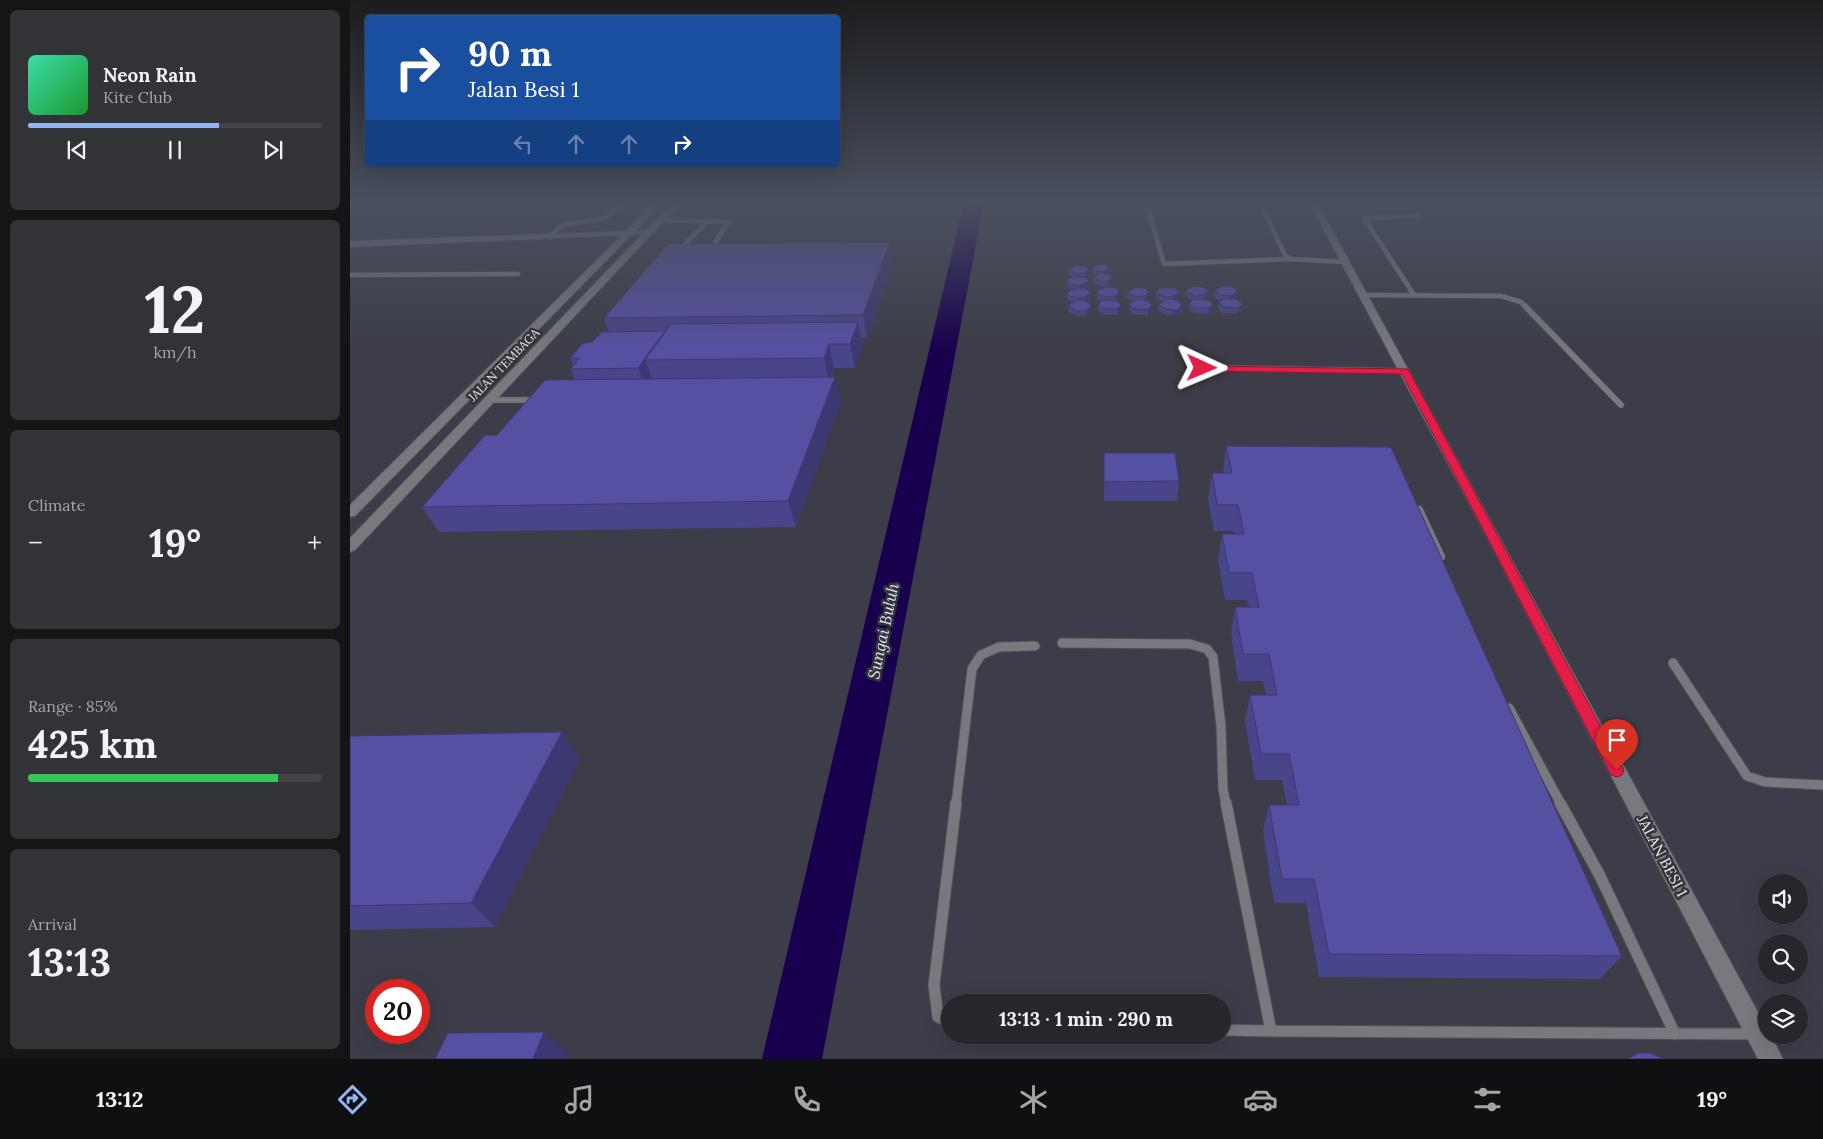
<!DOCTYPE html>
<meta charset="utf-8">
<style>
:root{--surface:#26272b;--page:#323337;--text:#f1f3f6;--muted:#a4a5a9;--line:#424447;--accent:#95b2f1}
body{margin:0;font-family:Lora,serif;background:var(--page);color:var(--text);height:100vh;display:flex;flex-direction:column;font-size:19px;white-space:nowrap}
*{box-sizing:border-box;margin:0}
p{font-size:16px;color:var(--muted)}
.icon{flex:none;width:28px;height:28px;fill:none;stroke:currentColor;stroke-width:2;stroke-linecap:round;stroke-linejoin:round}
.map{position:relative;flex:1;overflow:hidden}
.details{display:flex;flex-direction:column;gap:10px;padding:10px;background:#151518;width:350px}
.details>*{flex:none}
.banner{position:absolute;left:15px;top:15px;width:475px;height:152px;border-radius:5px;box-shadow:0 5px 20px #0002,0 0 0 1px var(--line);background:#1a4fa0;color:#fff;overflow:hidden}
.tools{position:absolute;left:1408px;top:874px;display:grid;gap:10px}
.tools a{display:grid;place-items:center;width:50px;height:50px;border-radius:50%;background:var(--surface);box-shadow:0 5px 20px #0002,0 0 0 1px var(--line);font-size:25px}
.speed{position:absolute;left:15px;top:979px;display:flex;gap:10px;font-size:25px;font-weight:700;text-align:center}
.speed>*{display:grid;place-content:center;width:65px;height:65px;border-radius:50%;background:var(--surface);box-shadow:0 5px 20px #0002,0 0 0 1px var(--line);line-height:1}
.speed .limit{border:8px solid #d22;background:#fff;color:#111}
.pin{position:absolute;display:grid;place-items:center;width:42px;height:42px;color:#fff;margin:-51px -21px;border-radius:50% 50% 50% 0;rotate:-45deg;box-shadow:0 0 5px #0007}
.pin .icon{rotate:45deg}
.me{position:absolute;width:55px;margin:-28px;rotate:91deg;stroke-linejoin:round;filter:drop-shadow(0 0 4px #0008)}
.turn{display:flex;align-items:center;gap:18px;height:105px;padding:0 20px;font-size:22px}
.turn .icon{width:65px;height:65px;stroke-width:2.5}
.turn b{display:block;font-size:35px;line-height:42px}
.lanes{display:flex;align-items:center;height:48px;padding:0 20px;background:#0003;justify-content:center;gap:25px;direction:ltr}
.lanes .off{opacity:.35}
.big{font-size:38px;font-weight:700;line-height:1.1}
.details .widget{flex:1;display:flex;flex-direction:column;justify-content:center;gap:8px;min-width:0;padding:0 18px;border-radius:8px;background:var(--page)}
.details .dial{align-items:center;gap:0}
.dial b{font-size:65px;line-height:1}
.song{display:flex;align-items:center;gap:15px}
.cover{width:60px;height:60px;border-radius:8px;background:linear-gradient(135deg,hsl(160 70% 55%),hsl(130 70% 35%))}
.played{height:5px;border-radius:2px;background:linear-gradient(90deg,var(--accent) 65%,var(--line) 65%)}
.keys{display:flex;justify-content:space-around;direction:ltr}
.heat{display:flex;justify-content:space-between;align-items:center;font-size:28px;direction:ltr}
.charge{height:8px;border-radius:4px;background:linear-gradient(90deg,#34c759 85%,var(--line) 0)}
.trip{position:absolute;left:591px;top:994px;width:290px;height:50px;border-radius:25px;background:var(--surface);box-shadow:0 5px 20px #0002,0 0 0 1px var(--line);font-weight:700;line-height:50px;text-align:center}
.tabs{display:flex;height:80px;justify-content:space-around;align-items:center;background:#0f1011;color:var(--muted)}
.tabs .icon{width:35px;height:35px}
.tabs .current{color:var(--accent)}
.tabs b{font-size:22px;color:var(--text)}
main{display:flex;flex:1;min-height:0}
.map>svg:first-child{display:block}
.built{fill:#3c3d48;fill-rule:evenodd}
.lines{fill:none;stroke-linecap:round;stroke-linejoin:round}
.river{fill:#18004f;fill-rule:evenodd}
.service-far4-casing{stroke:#505055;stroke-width:5.5}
.service-far3-casing{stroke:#505055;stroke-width:7}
.service-far2-casing{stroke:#505055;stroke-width:9}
.service-far1-casing{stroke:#505055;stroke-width:11}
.service-casing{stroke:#505055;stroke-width:13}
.minor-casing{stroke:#505055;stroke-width:2}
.secondary-casing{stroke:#505055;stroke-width:2}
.service-far4{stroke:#78797f;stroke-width:4.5}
.service-far3{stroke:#78797f;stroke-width:5.5}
.service-far2{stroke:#78797f;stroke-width:8}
.service-far1{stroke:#78797f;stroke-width:9}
.service{stroke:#78797f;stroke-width:11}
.minor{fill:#78797f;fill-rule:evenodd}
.secondary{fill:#78797f;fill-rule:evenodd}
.wall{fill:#49458a}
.shaded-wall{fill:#3c3871}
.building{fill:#5550a1;stroke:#3c3871}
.route{fill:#e11d48;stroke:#92132f}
.labels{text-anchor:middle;stroke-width:5;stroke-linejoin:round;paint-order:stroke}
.far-street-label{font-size:12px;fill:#e7e7eb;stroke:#333439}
.street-label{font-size:15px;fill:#e7e7eb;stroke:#333439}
.water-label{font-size:16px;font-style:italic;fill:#e1e2f9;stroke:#333439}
</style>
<main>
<section class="details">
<div class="widget">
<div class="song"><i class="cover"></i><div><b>Neon Rain</b><p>Kite Club</p></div></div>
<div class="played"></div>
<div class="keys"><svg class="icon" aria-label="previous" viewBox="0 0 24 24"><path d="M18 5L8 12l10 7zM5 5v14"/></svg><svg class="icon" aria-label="pause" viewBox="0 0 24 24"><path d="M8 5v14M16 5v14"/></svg><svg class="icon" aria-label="next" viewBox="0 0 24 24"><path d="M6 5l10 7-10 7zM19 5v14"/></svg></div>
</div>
<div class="widget dial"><b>12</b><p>km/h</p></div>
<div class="widget"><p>Climate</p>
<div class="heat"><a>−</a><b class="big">19°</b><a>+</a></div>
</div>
<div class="widget"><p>Range · 85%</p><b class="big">425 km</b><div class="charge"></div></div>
<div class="widget"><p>Arrival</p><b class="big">13:13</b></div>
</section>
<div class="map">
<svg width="1473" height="1059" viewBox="0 0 1473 1059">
<rect width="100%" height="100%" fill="#333439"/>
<path class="built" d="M 0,202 L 1473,202 L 1473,1059 L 0,1059 ZM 1416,882 L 1449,882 L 1449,915 L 1416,915 ZM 1416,942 L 1449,942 L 1449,975 L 1416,975 ZM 26,990 L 69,990 L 69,1032 L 26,1032 ZM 600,1002 L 872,1002 L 872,1035 L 600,1035 ZM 1416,1002 L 1449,1002 L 1449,1035 L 1416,1035 Z"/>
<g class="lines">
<path class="river" d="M 614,202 L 634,202 L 472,1059 L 412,1059 Z"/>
<defs>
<path id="service-far4" d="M 798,209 L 814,264 L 941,259
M 913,209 L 935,255 L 941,259 L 996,262
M 311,220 L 378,222 L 366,241
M 200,236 L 213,225 L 256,218 L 273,202
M 329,250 L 358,221
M 0,275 L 168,274
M 1014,295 L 1151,296 L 1171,302 L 1176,307
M 1064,295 L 1014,218 L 1069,216"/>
<path id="service-far3" d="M 1175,306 L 1271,405
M 852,368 L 1055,371
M 140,400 L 188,400"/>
<path id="service-far2" d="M 1069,510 L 1091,557"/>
<path id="service-far1" d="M 712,643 L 840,644 L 857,649 L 863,657 L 871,726 L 873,789 L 876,804
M 1323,663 L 1397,776 L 1415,782 L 1473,785
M 1159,708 L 1211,804
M 606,804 L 622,669 L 631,655 L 649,647 L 685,646"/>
<path id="service" d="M 876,803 L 921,1031 L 1405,1034
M 1210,803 L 1250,876 L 1325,1034
M 600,1022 L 588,1017 L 584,985 L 606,803
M 872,1030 L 921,1031"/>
<path id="minor" d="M 959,202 L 967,202 L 1416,1027 L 1416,1035 L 1421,1035 L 1433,1059 L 1408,1059 L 1139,541 Z
M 300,230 L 303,230 L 303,234 L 0,247 L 0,241 Z"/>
<path id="secondary" d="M 305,202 L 314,202 L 5,516 L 0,517 L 0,505 Z
M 323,202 L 332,202 L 5,550 L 0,552 L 0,538 Z"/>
</defs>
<use href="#service-far4" class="service-far4-casing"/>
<use href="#service-far3" class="service-far3-casing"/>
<use href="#service-far2" class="service-far2-casing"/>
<use href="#service-far1" class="service-far1-casing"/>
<use href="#service" class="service-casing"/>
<use href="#minor" class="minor-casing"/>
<use href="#secondary" class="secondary-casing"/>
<use href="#service-far4" class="service-far4"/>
<use href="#service-far3" class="service-far3"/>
<use href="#service-far2" class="service-far2"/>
<use href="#service-far1" class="service-far1"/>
<use href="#service" class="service"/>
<use href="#minor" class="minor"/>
<use href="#secondary" class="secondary"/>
</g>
<path class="wall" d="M 544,262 L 517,338 L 511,338 L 513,345 L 505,368 L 484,368 L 481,377 L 491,401 L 446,527 L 89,532 L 72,507 L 147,435 L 225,380 L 220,369 L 223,365 L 220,358 L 259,332 L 254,318 Z
M 742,268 L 761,268 L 760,274 L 759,274 L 762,277 L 762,283 L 758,286 L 750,287 L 743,283 L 743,277 L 745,276 L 742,273 Z
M 718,269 L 739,269 L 739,275 L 736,277 L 739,286 L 735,289 L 740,298 L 736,301 L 741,306 L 741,311 L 736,315 L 726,316 L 718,311 L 718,305 L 723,302 L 718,300 L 717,298 L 717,292 L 722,290 L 721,290 L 717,286 L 717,280 L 722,277 L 718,274 Z
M 873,286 L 886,299 L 884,299 L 892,309 L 888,313 L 873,313 L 868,309 L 869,303 L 872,300 L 869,300 L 864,296 L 865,290 Z
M 786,287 L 799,298 L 796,300 L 802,310 L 798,315 L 783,314 L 779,310 L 779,304 L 784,302 L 776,297 L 777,292 Z
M 810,288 L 828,297 L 825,300 L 832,305 L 832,310 L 827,315 L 823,315 L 813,314 L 808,310 L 809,304 L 813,302 L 805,297 L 806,291 Z
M 747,291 L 769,292 L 769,298 L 766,301 L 771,305 L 771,310 L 767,315 L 752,314 L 748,310 L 748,304 L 752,301 L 747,299 Z
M 835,291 L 858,291 L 858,297 L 855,300 L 863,304 L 862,310 L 858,314 L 843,313 L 839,309 L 839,304 L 842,300 L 835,296 Z
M 876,446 L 1272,956 L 1250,979 L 969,977 L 956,903 L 924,903 L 913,831 L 919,805 L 937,805 L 932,780 L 905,780 L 895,721 L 900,695 L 916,695 L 913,681 L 888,681 L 881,634 L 885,607 L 899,607 L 897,600 L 875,600 L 868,560 L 872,534 L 885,534 L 884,531 L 864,531 L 858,499 L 862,473 L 873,473 Z
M 754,453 L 829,481 L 827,501 L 754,501 Z
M 212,732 L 230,758 L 145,927 L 0,930 L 0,736 Z"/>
<path class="shaded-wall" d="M 540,242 L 544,262 L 517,338 L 513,315 Z
M 761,268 L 760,274 L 753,277 L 753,272 Z
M 739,269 L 739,275 L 735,278 L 735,273 Z
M 762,277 L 762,283 L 758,286 L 758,281 Z
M 739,281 L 739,286 L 730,291 L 730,285 Z
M 858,291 L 858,297 L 854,301 L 854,295 Z
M 887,291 L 886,299 L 879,301 L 879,296 Z
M 769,292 L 769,298 L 765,302 L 765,296 Z
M 799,292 L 799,298 L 795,302 L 795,296 Z
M 829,292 L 828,297 L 824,301 L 824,296 Z
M 740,293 L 740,298 L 735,302 L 735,297 Z
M 863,304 L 862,310 L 858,314 L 859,308 Z
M 892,304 L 892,309 L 888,313 L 889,308 Z
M 771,305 L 771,310 L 767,315 L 767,309 Z
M 802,305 L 802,310 L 798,315 L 798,309 Z
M 832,305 L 832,310 L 827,315 L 823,315 L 823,310 Z
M 741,306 L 741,311 L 736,315 L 736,310 Z
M 508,322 L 513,345 L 505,368 L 500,344 Z
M 315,331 L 321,348 L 295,360 L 302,377 L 295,386 L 288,368 Z
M 479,344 L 484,368 L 479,382 L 474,358 Z
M 485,377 L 491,401 L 446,527 L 438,501 Z
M 212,732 L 230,758 L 145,927 L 121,903 Z
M 194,1032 L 218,1053 L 216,1059 L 183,1059 Z"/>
<path class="building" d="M 540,242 L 513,315 L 254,318 L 318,244 Z
M 754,264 L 761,268 L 753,272 L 746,271 L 742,268 L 746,265 Z
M 727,265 L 736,266 L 739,269 L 735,273 L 725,274 L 718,269 Z
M 751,273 L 759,274 L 762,277 L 758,281 L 750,281 L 743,277 Z
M 722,277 L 736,277 L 739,281 L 730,285 L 721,284 L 717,280 Z
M 844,286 L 854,287 L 858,291 L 854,295 L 845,296 L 835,291 Z
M 873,286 L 883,287 L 887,291 L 887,293 L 879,296 L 870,294 L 865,290 Z
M 756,287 L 766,288 L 769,292 L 765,296 L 755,297 L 747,294 L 747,291 Z
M 786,287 L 795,288 L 799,292 L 795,296 L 786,297 L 777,292 Z
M 727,288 L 736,289 L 740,293 L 735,297 L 725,298 L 718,295 L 717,292 Z
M 810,288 L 824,288 L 829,292 L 824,296 L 815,297 L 806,291 Z
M 788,299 L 798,301 L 802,305 L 798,309 L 783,309 L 779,304 Z
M 817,299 L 827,300 L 832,305 L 828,309 L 823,310 L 813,308 L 809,304 Z
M 843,299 L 858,300 L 863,304 L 859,308 L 844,308 L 839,304 Z
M 873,299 L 887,299 L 892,304 L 889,308 L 874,307 L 869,303 Z
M 728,300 L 737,301 L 741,306 L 736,310 L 726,311 L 718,305 Z
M 753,300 L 767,301 L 771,305 L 767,309 L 752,308 L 748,304 Z
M 508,322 L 500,344 L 479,344 L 474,358 L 295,360 L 321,324 Z
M 315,331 L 288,368 L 220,369 L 230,358 L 220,358 L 233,343 L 242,342 L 252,332 Z
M 485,377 L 438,501 L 72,507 L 135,435 L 147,435 L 195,380 Z
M 876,446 L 1041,447 L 1272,956 L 979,954 L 964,879 L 932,879 L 919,805 L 949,805 L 939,754 L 911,754 L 900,695 L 927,695 L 919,654 L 893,654 L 885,607 L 909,607 L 902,573 L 879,573 L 872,534 L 894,534 L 888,505 L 867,505 L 862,473 L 882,473 Z
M 754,453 L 825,453 L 829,481 L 754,482 Z
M 212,732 L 121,903 L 0,906 L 0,736 Z
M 194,1032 L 183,1059 L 85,1059 L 98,1033 Z
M 1287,1053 L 1300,1053 L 1314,1059 L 1279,1059 Z"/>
<linearGradient id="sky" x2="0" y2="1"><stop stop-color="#1c1d1f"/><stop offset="0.58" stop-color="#4a505f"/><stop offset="1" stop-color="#4a505f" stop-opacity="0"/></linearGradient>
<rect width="1473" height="351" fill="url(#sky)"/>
<path class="route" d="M 849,366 L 1058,369 L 1272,766 L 1274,770 L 1272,775 L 1267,777 L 1261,775 L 1052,374 L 852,371 L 849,370 Z"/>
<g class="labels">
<g class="far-street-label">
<text transform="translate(154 365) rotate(-46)" y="4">JALAN TEMBAGA</text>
</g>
<g class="street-label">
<text transform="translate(1312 856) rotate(62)" y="5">JALAN BESI 1</text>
</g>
<g class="water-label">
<text transform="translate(533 631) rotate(-78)" y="6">Sungai Buluh</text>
</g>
</g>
</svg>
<div class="tools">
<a><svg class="icon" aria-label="sound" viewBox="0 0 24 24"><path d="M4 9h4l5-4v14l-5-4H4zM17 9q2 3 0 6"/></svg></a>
<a><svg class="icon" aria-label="search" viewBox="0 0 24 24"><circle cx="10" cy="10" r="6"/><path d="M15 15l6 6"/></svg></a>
<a><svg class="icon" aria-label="layers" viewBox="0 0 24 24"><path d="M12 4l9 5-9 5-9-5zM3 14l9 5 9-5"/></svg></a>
</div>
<div class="speed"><div class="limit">20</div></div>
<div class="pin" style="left:1267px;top:770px;background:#d93025"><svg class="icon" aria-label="arrive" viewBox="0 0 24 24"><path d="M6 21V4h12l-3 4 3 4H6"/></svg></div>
<svg class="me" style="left:852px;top:368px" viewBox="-20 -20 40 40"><path d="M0-17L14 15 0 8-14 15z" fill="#e11d48" stroke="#fff" stroke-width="4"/></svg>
<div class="trip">13:13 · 1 min · 290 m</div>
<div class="banner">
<div class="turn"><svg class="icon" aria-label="right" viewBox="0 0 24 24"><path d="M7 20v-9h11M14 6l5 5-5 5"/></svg><div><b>90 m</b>Jalan Besi 1</div></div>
<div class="lanes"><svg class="icon off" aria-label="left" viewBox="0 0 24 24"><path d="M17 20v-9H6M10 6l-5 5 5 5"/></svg><svg class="icon off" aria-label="ahead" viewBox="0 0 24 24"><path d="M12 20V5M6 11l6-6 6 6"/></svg><svg class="icon off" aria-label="ahead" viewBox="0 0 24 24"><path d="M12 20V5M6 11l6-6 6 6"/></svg><svg class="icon" aria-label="right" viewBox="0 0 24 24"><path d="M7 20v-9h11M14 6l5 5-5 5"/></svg></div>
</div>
</div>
</main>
<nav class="tabs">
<b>13:12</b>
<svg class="icon current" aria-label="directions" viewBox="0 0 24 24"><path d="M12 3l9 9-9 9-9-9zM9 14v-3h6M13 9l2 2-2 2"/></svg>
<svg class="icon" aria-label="music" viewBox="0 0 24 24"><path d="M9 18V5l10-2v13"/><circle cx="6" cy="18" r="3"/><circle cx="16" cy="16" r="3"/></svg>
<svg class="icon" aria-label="phone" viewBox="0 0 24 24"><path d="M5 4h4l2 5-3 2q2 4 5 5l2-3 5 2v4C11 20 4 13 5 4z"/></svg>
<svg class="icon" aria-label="climate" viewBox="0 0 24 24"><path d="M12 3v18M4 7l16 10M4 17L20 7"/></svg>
<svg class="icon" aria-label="car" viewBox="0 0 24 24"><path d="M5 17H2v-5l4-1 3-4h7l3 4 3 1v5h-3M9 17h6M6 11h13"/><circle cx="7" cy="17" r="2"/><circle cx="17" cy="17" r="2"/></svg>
<svg class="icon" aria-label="filters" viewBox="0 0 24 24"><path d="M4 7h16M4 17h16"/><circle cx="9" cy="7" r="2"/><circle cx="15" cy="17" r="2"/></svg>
<b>19°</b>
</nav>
